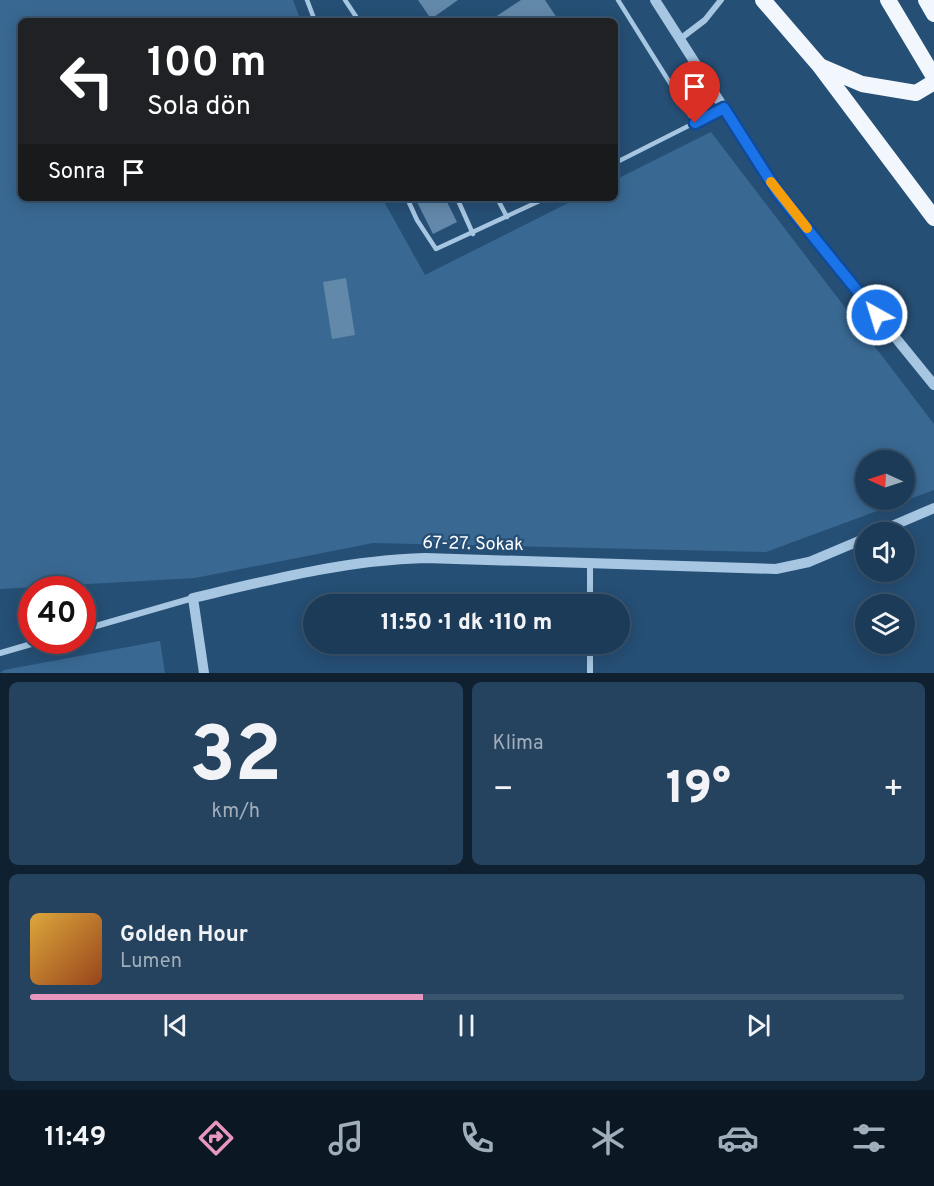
<!DOCTYPE html>
<html lang="tr">
<meta charset="utf-8">
<style>
:root{--surface:#1c3b58;--page:#25425e;--text:#f1f3f6;--muted:#a0adba;--line:#3a556e;--accent:#e797bd}
body{margin:0;font-family:Overpass,sans-serif;background:var(--page);color:var(--text);height:100vh;display:flex;flex-direction:column;font-size:22px;white-space:nowrap}
*{box-sizing:border-box;margin:0}
p{font-size:20px;color:var(--muted)}
.icon{flex:none;width:33px;height:33px;fill:none;stroke:currentColor;stroke-width:2;stroke-linecap:round;stroke-linejoin:round}
.map{position:relative;height:673px;overflow:hidden}
.panel{display:flex;flex-direction:column;gap:9px;padding:9px;background:#0f2030;flex:1}
.panel>*{flex:none}
.guide{position:absolute;left:18px;top:18px;width:600px;height:183px;border-radius:9px;box-shadow:0 3px 15px #0003,0 0 0 2px var(--line);background:#202124;color:#fff;overflow:hidden}
.needle{width:39px;rotate:273deg}
.controls{position:absolute;left:855px;top:450px;display:grid;gap:12px}
.controls a{display:grid;place-items:center;width:60px;height:60px;border-radius:50%;background:var(--surface);box-shadow:0 3px 15px #0003,0 0 0 2px var(--line);font-size:30px}
.speed{position:absolute;left:18px;top:576px;display:flex;gap:12px;font-size:30px;font-weight:700;text-align:center}
.speed>*{display:grid;place-content:center;width:78px;height:78px;border-radius:50%;background:var(--surface);box-shadow:0 3px 15px #0003,0 0 0 2px var(--line);line-height:1}
.speed .limit{border:9px solid #d22;background:#fff;color:#111}
.pin{position:absolute;display:grid;place-items:center;width:51px;height:51px;color:#fff;margin:-62px -26px;border-radius:50% 50% 50% 0;rotate:-45deg;box-shadow:0 0 6px #0007}
.pin .icon{rotate:45deg}
.me{position:absolute;width:66px;margin:-33px;rotate:321deg;stroke-linejoin:round;filter:drop-shadow(0 0 4px #0008)}
.turn{display:flex;align-items:center;gap:21px;height:126px;padding:0 30px;font-size:27px}
.turn .icon{width:78px;height:78px;stroke-width:2.5}
.turn b{display:block;font-size:42px;line-height:51px}
.then{display:flex;align-items:center;height:57px;padding:0 30px;background:#0003;gap:12px;font-size:22px}
.big{font-size:45px;font-weight:800;line-height:1.1}
.panel .card{flex:1;display:flex;flex-direction:column;justify-content:center;gap:9px;min-width:0;padding:0 21px;border-radius:9px;background:var(--page)}
.panel .dial{align-items:center;gap:0}
.dial b{font-size:78px;line-height:1}
.song{display:flex;align-items:center;gap:18px}
.cover{width:72px;height:72px;border-radius:9px;background:linear-gradient(135deg,hsl(40 70% 55%),hsl(20 70% 35%))}
.played{height:6px;border-radius:3px;background:linear-gradient(90deg,var(--accent) 45%,var(--line) 45%)}
.keys{display:flex;justify-content:space-around;direction:ltr}
.heat{display:flex;justify-content:space-between;align-items:center;font-size:33px;direction:ltr}
.panel .tiles{flex:1;display:grid;gap:9px;grid-template-columns:1fr 1fr}
.card:last-child{grid-column:span 2}
.trip{position:absolute;left:303px;top:594px;width:327px;height:60px;border-radius:30px;background:var(--surface);box-shadow:0 3px 15px #0003,0 0 0 2px var(--line);font-weight:800;line-height:60px;text-align:center}
.dock{display:flex;height:96px;justify-content:space-around;align-items:center;background:#0b1823;color:var(--muted)}
.dock .icon{width:42px;height:42px}
.dock .current{color:var(--accent)}
.dock b{font-size:27px;color:var(--text)}
.map>svg:first-child{display:block}
.green{fill:#396892;fill-rule:evenodd}
.building{fill:#6288aa}
.lines{fill:none;stroke-linecap:round;stroke-linejoin:round}
.service{stroke:#a6c6e2;stroke-width:4.5}
.minor{stroke:#a6c6e2;stroke-width:6}
.tertiary{stroke:#a6c6e2;stroke-width:10}
.trunk{stroke:#f2f7fd;stroke-width:16}
.route-casing{stroke:#114b97;stroke-width:15}
.route{stroke:#1a73e8;stroke-width:10}
.slow{stroke:#f59e0b;stroke-width:10}
.labels{text-anchor:middle;stroke-width:4.5;stroke-linejoin:round;paint-order:stroke}
.street-label{font-size:18px;fill:#fff;stroke:#264f75}
</style>
<div class="map">
<svg width="934" height="673" viewBox="0 0 934 673">
<rect width="100%" height="100%" fill="#264f75"/>
<path class="green" d="M 0,0 L 293,0 L 301,21 L 21,21 L 21,198 L 382,198 L 425,275 L 578,198 L 615,198 L 615,180 L 711,132 L 934,424 L 934,490 L 766,552 L 373,543 L 195,578 L 0,589 ZM 866,460 L 904,460 L 904,500 L 866,500 Z
M 160,641 L 165,673 L 0,673 L 4,670 Z"/>
<path class="building" d="M 418,0 L 458,0 L 431,19 Z
M 521,0 L 545,0 L 559,21 L 489,21 Z
M 415,198 L 445,198 L 457,222 L 433,234 Z
M 346,278 L 355,335 L 332,339 L 323,282 Z"/>
<g class="lines">
<path class="service" d="M 307,0 L 315,21
M 345,0 L 359,21
M 618,0 L 695,123
M 615,163 L 724,108
M 407,198 L 417,220 L 436,249 L 546,198
M 457,198 L 473,234
M 497,198 L 507,217"/>
<path class="minor" d="M 680,39 L 705,20 L 721,0
M 590,563 L 590,604
M 82,630 L 193,598
M 590,644 L 590,673
M 0,653 L 45,640"/>
<path class="tertiary" d="M 655,0 L 778,193 L 934,385
M 878,532 L 934,508
M 204,673 L 193,598 C 269,580 346,560 425,558 L 776,569 L 809,562 L 866,538"/>
<path class="trunk" d="M 763,0 L 819,65 L 934,218
M 888,0 L 934,77
M 926,0 L 934,14
M 820,66 L 862,84 L 916,93 L 934,82"/>
</g>
<g class="lines">
<defs>
<path id="route" d="M 695,123 L 724,108 L 778,193 L 877,315"/>
</defs>
<use href="#route" class="route-casing"/>
<use href="#route" class="route"/>
<path class="slow" d="M 771,182 L 807,228"/>
</g>
<g class="labels">
<g class="street-label">
<text transform="translate(473 543) rotate(1)" y="6">67-27. Sokak</text>
</g>
</g>
</svg>
<div class="controls">
<a><svg class="needle" viewBox="-14 -14 28 28"><path d="M0-13l5 13h-10z" fill="#e53935"/><path d="M0 13l5-13h-10z" fill="#a0adba"/></svg></a>
<a><svg class="icon" aria-label="sound" viewBox="0 0 24 24"><path d="M4 9h4l5-4v14l-5-4H4zM17 9q2 3 0 6"/></svg></a>
<a><svg class="icon" aria-label="layers" viewBox="0 0 24 24"><path d="M12 4l9 5-9 5-9-5zM3 14l9 5 9-5"/></svg></a>
</div>
<div class="speed"><div class="limit">40</div></div>
<div class="pin" style="left:695px;top:123px;background:#d93025"><svg class="icon" aria-label="arrive" viewBox="0 0 24 24"><path d="M6 21V4h12l-3 4 3 4H6"/></svg></div>
<svg class="me" style="left:877px;top:315px" viewBox="-20 -20 40 40"><circle r="17" fill="#1a73e8" stroke="#fff" stroke-width="3"/><path d="M0-11L8 9 0 5-8 9z" fill="#fff"/></svg>
<div class="trip">11:50 · 1 dk · 110 m</div>
<div class="guide">
<div class="turn"><svg class="icon" aria-label="left" viewBox="0 0 24 24"><path d="M17 20v-9H6M10 6l-5 5 5 5"/></svg><div><b>100 m</b>Sola dön</div></div>
<div class="then">Sonra<svg class="icon" aria-label="arrive" viewBox="0 0 24 24"><path d="M6 21V4h12l-3 4 3 4H6"/></svg></div>
</div>
</div>
<section class="panel">
<div class="tiles">
<div class="card dial"><b>32</b><p>km/h</p></div>
<div class="card"><p>Klima</p>
<div class="heat"><a>−</a><b class="big">19°</b><a>+</a></div>
</div>
<div class="card">
<div class="song"><i class="cover"></i><div><b>Golden Hour</b><p>Lumen</p></div></div>
<div class="played"></div>
<div class="keys"><svg class="icon" aria-label="previous" viewBox="0 0 24 24"><path d="M18 5L8 12l10 7zM5 5v14"/></svg><svg class="icon" aria-label="pause" viewBox="0 0 24 24"><path d="M8 5v14M16 5v14"/></svg><svg class="icon" aria-label="next" viewBox="0 0 24 24"><path d="M6 5l10 7-10 7zM19 5v14"/></svg></div>
</div>
</div>
</section>
<nav class="dock">
<b>11:49</b>
<svg class="icon current" aria-label="directions" viewBox="0 0 24 24"><path d="M12 3l9 9-9 9-9-9zM9 14v-3h6M13 9l2 2-2 2"/></svg>
<svg class="icon" aria-label="music" viewBox="0 0 24 24"><path d="M9 18V5l10-2v13"/><circle cx="6" cy="18" r="3"/><circle cx="16" cy="16" r="3"/></svg>
<svg class="icon" aria-label="phone" viewBox="0 0 24 24"><path d="M5 4h4l2 5-3 2q2 4 5 5l2-3 5 2v4C11 20 4 13 5 4z"/></svg>
<svg class="icon" aria-label="climate" viewBox="0 0 24 24"><path d="M12 3v18M4 7l16 10M4 17L20 7"/></svg>
<svg class="icon" aria-label="car" viewBox="0 0 24 24"><path d="M5 17H2v-5l4-1 3-4h7l3 4 3 1v5h-3M9 17h6M6 11h13"/><circle cx="7" cy="17" r="2"/><circle cx="17" cy="17" r="2"/></svg>
<svg class="icon" aria-label="filters" viewBox="0 0 24 24"><path d="M4 7h16M4 17h16"/><circle cx="9" cy="7" r="2"/><circle cx="15" cy="17" r="2"/></svg>
</nav>
